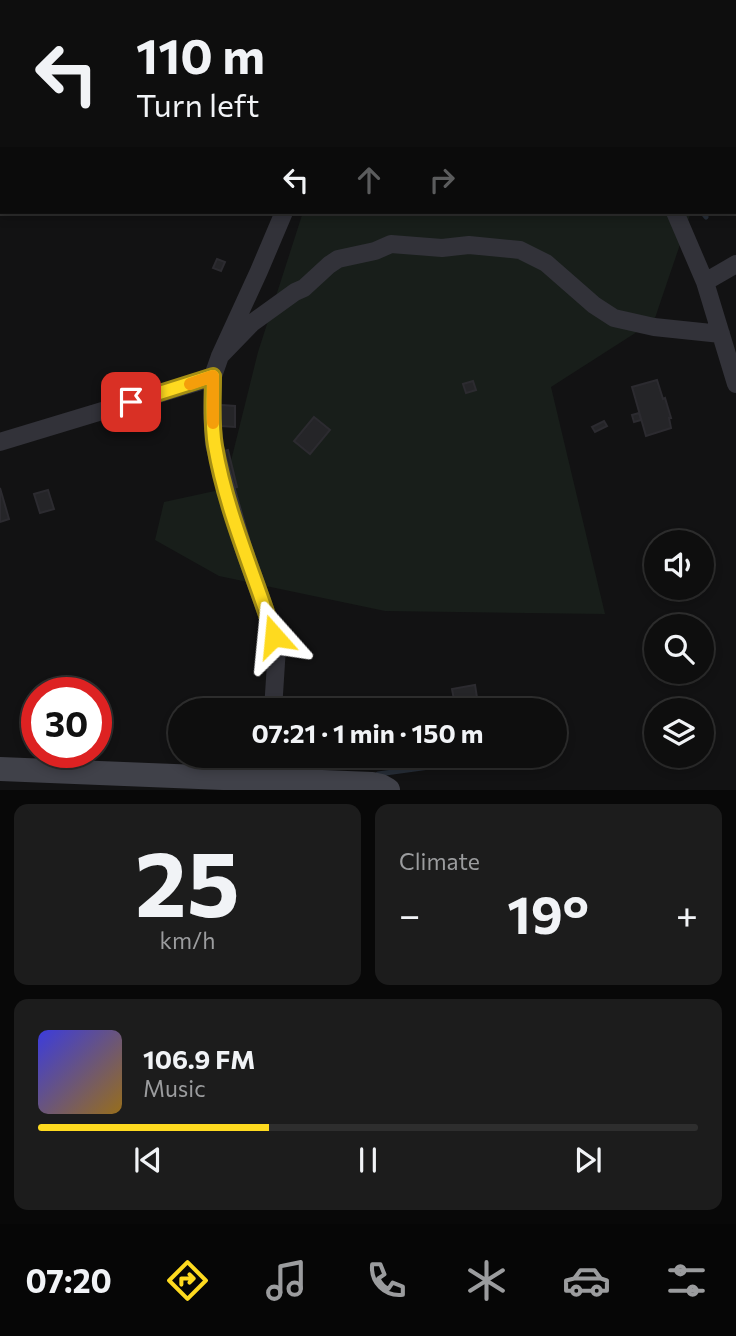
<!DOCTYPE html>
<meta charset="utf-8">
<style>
:root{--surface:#0e0e0e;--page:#1c1c1c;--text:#f1f3f6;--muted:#9b9c9e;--line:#2e2e2e;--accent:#feda1f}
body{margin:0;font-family:Commissioner,sans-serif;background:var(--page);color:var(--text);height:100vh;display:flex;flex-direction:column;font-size:26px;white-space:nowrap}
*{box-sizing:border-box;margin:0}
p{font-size:23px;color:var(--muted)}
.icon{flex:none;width:38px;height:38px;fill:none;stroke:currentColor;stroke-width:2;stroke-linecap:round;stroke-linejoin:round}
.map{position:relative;height:790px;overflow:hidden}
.sheet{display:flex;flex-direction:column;gap:14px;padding:14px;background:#080808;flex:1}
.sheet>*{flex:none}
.guide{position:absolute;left:0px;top:0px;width:737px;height:214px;box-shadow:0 4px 10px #0003,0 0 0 2px var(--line);background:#0e0e0e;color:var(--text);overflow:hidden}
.fabs{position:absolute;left:644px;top:530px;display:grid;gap:14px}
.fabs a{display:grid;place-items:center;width:70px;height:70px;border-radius:50%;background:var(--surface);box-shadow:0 4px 10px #0003,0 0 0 2px var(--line);font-size:35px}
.speed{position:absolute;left:21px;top:677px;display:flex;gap:14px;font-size:35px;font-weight:700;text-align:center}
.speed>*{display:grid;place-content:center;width:91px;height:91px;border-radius:50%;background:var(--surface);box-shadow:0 4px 10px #0003,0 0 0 2px var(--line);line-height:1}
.speed .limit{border:10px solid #d22;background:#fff;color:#111}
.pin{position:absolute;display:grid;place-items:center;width:60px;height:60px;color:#fff;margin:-30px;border-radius:14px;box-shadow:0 4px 10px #0006}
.me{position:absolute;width:77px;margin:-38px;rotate:342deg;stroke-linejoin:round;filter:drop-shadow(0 0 5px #0008)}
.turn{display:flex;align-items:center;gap:24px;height:147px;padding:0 21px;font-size:32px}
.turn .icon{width:91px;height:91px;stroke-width:2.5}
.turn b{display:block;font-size:49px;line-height:60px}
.lanes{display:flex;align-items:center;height:66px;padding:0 21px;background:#0003;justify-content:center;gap:35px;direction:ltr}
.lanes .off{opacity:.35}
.big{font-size:52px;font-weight:700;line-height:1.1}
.sheet .card{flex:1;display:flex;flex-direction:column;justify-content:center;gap:10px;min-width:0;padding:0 24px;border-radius:14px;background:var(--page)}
.sheet .dial{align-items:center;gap:0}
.dial b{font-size:91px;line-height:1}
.song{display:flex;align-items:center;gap:21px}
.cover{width:84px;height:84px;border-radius:10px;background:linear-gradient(135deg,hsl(240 70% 55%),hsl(40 70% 35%))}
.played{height:7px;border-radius:4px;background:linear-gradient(90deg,var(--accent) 35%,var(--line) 35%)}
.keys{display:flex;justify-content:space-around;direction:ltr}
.heat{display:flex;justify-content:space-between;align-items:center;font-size:38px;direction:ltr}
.sheet .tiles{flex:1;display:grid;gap:14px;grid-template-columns:1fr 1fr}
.card:last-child{grid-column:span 2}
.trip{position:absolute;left:168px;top:698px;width:399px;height:70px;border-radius:35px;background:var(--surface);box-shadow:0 4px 10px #0003,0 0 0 2px var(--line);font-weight:700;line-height:70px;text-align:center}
.menu{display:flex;height:112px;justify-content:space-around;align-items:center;background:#060606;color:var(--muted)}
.menu .icon{width:49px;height:49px}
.menu .selected{color:var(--accent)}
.menu b{font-size:32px;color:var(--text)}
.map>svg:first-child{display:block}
.green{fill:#181e1a}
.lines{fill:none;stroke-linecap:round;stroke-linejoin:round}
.stream{stroke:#272e38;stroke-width:5}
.building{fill:#252528;stroke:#2c2b30;stroke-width:2}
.street{stroke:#323239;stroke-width:18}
.secondary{stroke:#404149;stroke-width:24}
.route-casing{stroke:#a58e14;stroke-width:18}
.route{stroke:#feda1f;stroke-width:12}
.slow{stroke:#f59e0b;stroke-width:12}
</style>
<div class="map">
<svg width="736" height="790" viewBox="0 0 736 790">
<rect width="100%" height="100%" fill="#121213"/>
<path class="green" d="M 270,0 L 736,0 L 736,171 L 735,2 L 270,2 Z
M 303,212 L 691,212 L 654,321 L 551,387 L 605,614 L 385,611 L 219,576 L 155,540 L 164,502 L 224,489 L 258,352 Z"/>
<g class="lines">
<path class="stream" d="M 578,0 L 579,2
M 702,212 L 706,217
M 378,774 L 444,765"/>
</g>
<path class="building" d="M 217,259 L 225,262 L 221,271 L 213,268 Z
M 657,380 L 663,399 L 665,398 L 671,418 L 669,418 L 671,428 L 646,436 L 632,387 Z
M 473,381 L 476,390 L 466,393 L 463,384 Z
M 221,405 L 235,406 L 235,427 L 221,426 Z
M 639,413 L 641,420 L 634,422 L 632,415 Z
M 314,417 L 330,430 L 310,454 L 294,441 Z
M 604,421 L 607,426 L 595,432 L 592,427 Z
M 228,450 L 237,487 L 232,488 L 224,451 Z
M 0,488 L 9,519 L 0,522 Z
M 48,490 L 54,509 L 40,513 L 34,494 Z
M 475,685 L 479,710 L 456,710 L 452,689 Z"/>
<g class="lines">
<path class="street" d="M 254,0 L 254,2
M 553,0 L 554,2
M 675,212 L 705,282
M 736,264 L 705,282 L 736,384
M 220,356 L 252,323 L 295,292 L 304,288 L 329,265 L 338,259 L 375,251 L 391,244 L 442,248 L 469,245 L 520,250 L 546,263 L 594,305 L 614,318 L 654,327 L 721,334
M 0,442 L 198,382 L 213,376
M 273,710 L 277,647 L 266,612 L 243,547 L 219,463 L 214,444 L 212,413 L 213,376 L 220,356 L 259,271 L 284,212
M 270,781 L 271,756"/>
<path class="secondary" d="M 0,769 L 372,784 L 381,786 L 388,790"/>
</g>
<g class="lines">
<defs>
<path id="route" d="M 131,402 L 213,376 C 213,399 211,423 215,446 C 226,511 254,573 274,636"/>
</defs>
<use href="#route" class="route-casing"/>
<use href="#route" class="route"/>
<path class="slow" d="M 190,384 L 213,376 L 213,423"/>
</g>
</svg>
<div class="fabs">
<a><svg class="icon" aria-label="sound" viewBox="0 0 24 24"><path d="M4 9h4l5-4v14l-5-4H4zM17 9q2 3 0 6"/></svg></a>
<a><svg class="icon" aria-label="search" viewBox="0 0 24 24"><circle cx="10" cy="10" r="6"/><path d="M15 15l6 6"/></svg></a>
<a><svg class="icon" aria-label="layers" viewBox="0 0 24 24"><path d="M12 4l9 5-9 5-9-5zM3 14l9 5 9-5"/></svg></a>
</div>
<div class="speed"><div class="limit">30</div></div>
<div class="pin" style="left:131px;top:402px;background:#d93025"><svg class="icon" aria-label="arrive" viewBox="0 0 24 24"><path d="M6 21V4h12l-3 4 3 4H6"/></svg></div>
<svg class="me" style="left:274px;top:636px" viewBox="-20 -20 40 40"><path d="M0-17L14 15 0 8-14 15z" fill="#feda1f" stroke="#fff" stroke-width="4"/></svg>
<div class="trip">07:21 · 1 min · 150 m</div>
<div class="guide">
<div class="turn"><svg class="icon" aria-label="left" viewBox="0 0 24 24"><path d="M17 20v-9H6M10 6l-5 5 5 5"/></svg><div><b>110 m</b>Turn left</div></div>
<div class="lanes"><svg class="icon" aria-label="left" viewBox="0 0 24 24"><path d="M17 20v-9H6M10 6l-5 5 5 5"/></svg><svg class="icon off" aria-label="ahead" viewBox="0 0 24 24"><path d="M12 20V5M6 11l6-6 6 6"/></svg><svg class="icon off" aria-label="right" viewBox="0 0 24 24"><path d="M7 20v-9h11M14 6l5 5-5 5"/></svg></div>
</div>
</div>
<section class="sheet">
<div class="tiles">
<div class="card dial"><b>25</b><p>km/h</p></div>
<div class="card"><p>Climate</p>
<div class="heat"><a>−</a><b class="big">19°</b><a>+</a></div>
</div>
<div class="card">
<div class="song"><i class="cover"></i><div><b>106.9 FM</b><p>Music</p></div></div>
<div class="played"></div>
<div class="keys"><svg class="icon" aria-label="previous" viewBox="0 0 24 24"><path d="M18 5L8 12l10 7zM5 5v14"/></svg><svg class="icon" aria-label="pause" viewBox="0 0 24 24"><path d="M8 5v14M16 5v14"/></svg><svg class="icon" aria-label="next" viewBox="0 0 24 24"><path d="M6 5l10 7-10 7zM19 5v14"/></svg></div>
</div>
</div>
</section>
<nav class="menu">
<b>07:20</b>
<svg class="icon selected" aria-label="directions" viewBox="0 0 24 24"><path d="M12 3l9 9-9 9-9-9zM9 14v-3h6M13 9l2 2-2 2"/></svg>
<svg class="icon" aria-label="music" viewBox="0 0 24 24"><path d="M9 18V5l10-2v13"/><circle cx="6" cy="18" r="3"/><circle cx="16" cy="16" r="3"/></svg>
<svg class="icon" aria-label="phone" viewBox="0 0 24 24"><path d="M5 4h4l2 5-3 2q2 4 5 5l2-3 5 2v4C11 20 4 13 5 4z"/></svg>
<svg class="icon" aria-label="climate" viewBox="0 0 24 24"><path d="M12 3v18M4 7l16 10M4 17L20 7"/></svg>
<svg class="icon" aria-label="car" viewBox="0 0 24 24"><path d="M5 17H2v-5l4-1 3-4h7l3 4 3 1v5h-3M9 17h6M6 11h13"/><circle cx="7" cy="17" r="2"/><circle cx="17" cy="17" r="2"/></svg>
<svg class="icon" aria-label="filters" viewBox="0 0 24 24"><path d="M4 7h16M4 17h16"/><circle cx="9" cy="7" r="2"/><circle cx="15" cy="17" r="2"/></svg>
</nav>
